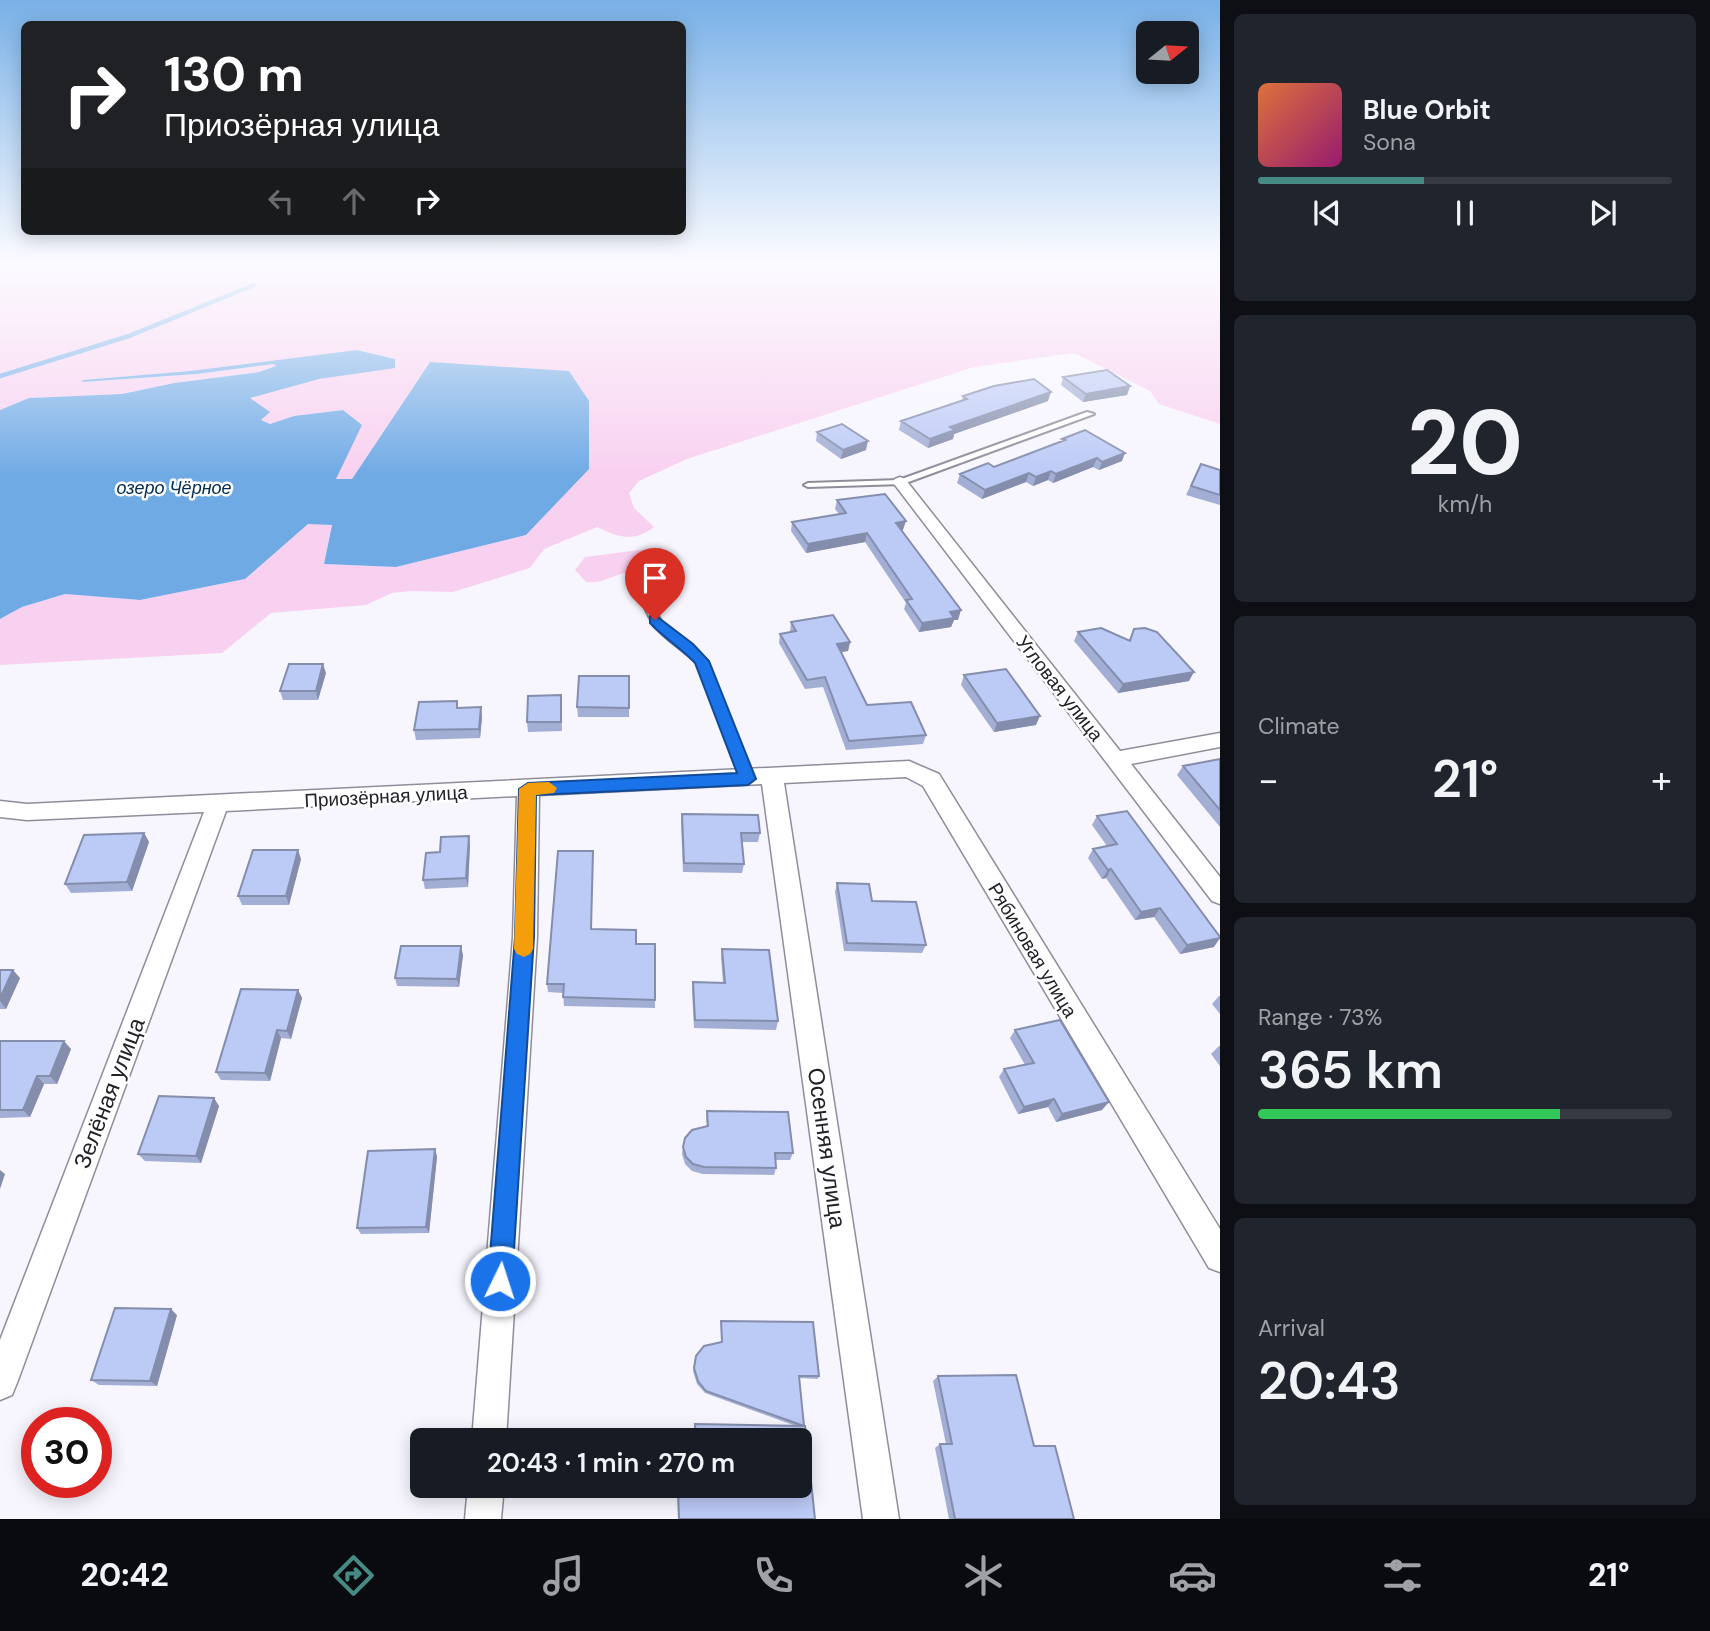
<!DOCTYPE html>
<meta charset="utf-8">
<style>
:root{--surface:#171b24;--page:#20242c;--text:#f1f3f6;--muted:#9ea1a6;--line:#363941;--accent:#458b84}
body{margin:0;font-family:"DM Sans",sans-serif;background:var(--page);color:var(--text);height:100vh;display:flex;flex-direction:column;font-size:26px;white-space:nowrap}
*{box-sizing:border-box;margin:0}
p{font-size:23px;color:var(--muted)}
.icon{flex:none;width:38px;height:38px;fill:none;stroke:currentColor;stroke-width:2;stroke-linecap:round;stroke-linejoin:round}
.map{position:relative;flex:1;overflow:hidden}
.sheet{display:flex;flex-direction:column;gap:14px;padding:14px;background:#0d0f14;width:490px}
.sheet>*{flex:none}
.guide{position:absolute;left:21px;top:21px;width:665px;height:214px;border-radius:10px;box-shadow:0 4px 18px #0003;background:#202124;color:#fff;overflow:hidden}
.needle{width:46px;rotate:72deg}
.buttons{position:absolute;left:1136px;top:21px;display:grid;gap:14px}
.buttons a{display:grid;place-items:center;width:63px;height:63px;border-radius:10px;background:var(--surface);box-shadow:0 4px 18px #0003;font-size:35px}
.speed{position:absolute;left:21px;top:1407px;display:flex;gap:14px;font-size:35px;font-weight:700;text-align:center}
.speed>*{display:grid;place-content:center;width:91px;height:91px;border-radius:50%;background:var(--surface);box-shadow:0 4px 18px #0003;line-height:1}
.speed .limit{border:10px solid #d22;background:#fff;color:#111}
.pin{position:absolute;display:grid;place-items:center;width:60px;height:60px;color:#fff;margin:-72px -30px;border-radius:50% 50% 50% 0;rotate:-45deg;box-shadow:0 0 7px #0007}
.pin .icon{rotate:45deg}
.me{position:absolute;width:77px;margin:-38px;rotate:4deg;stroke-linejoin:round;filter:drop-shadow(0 0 5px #0008)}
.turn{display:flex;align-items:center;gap:24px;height:147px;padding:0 28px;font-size:32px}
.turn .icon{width:91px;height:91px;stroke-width:2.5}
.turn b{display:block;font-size:49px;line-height:60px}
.lanes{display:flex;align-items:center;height:66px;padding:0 28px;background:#0003;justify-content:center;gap:35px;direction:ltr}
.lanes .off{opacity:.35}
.big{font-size:52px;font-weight:600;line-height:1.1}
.sheet .widget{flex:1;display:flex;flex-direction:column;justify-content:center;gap:10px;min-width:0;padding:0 24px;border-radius:10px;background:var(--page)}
.sheet .dial{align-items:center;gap:0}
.dial b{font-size:91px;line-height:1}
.song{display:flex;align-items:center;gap:21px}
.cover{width:84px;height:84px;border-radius:10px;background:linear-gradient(135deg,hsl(20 70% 55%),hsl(320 70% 35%))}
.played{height:7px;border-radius:4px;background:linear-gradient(90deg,var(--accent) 40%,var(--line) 40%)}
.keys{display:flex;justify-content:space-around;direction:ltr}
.heat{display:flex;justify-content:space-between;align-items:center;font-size:38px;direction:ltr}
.charge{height:10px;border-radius:5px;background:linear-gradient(90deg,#34c759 73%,var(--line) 0)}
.trip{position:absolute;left:410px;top:1428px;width:402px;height:70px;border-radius:10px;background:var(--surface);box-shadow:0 4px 18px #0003;font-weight:600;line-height:70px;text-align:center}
.tab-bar{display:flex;height:112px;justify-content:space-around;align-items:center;background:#090b0e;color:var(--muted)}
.tab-bar .icon{width:49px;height:49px}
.tab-bar .selected{color:var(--accent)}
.tab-bar b{font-size:32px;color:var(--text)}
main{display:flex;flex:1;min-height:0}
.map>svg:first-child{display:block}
.green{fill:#f9d1f0}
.water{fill:#70aae5}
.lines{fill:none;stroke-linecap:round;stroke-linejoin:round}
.stream{stroke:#70aae5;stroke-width:4.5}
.service-casing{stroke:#8f8d9a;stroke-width:4}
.minor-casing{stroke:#8f8d9a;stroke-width:3}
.service{fill:#fff;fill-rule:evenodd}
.minor{fill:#fff;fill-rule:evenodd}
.wall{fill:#a2aed4}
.shaded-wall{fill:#848dac}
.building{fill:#bccaf6;stroke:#848dac;stroke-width:2}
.route{fill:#1a73e8;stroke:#114b97;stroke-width:2}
.slow{fill:#f59e0b}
.labels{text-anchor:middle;stroke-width:5;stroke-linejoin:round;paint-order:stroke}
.far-water-label{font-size:18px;font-style:italic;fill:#002c52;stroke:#fff}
.street-label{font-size:19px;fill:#222127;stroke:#fff}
.near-street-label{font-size:23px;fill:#222127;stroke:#fff}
</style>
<main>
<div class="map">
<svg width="1220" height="1519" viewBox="0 0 1220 1519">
<rect width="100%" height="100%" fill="#f7f6ff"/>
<path class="green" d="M 0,263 L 1220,263 L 1220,424 L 1159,404 L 1150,391 L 1074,353 L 974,367 L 687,459 L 639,481 L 629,493 L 634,508 L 654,527 C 633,543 618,537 597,527 L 544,549 L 530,568 L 453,592 L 410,591 L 392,593 L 366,605 L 271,613 L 222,653 L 0,665 L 0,619 L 22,607 L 65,594 L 140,600 L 245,579 L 308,524 L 332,524 L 324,564 L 396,567 L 526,535 L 589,468 L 589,401 L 430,362 L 352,479 L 335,479 L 362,425 L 343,410 L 294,416 L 270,424 L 261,420 L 269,412 L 249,398 L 319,379 L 395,367 L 395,359 L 358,350 L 190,371 L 83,380 L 83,382 L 197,374 L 274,364 L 276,366 L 259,372 L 174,383 L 122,394 L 30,398 L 0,410 Z
M 639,550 C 649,550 656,551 661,562 L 657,567 C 646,572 635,571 624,573 C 610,577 601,584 586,582 L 575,570 L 585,557 Z"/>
<path class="water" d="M 357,350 L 395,359 L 395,368 L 319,379 L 250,398 L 270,412 L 261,420 L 270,424 L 294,416 L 343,410 L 362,425 L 336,479 L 352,479 L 430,362 L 569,371 L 589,401 L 589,469 L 526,535 L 396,567 L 324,564 L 332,525 L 308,524 L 245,579 L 140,600 L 65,594 L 22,607 L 0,619 L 0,410 L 29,398 L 122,394 L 174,383 L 259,372 L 276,366 L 274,364 L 197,374 L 82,382 L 83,380 L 190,371 Z"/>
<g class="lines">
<path class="stream" d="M 0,376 L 129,336 L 254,285"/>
<defs>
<path id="service" d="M 1087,412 L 1094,414 L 903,484 L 808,487 L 804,485 L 808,483 L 899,480 Z
M 652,588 L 656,591 L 655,608 L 661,622 L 707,661 L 753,779 L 752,782 L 744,782 L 743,779 L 698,663 L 669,640 L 654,626 L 645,608 L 648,591 Z"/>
<path id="minor" d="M 900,477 L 905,479 L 1120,751 L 1220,733 L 1220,747 L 1131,764 L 1220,877 L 1220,904 L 1212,901 L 895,485 L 892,482 L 895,479 Z
M 909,761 L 939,774 L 1220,1229 L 1220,1272 L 1209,1268 L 923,786 L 906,777 L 784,783 L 899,1519 L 863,1519 L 762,784 L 539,795 L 537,937 L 506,1440 L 472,1440 L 513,937 L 517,796 L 226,811 L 17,1383 L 12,1395 L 0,1400 L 0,1340 L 204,812 L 27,820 L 0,817 L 0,801 L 27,804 Z
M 468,1486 L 504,1486 L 501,1519 L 465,1519 Z"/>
</defs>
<use href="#service" class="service-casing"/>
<use href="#minor" class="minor-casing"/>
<use href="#service" class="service"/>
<use href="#minor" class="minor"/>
</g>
<path class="wall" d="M 1063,377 L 1130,386 L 1127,395 L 1083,402 L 1061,385 Z
M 963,396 L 1048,401 L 954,434 L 953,439 L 928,448 L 899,430 L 901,421 L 962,400 Z
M 817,432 L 866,450 L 841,459 L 816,441 Z
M 1062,439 L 1122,461 L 1099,470 L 1093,467 L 1053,483 L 1048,480 L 1033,486 L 1026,482 L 982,499 L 957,483 L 960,474 L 994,467 L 1061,442 Z
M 1201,464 L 1220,470 L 1220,505 L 1186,495 Z
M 837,500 L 903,530 L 902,530 L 958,620 L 954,620 L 951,627 L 919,632 L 904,609 L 906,603 L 865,542 L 806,553 L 791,531 L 792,522 L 839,514 L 835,509 Z
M 791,622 L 850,642 L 848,651 L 841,652 L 867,705 L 926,735 L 923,744 L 846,750 L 823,687 L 805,689 L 779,643 L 780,634 L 790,632 Z
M 1134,629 L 1189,681 L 1118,693 L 1074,641 L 1078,632 L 1129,640 Z
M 326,673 L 318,700 L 283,700 L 280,691 Z
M 964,675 L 1036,725 L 994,732 L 961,685 Z
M 629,676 L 629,717 L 578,717 L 577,707 Z
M 561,695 L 562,731 L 528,732 L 527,722 Z
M 457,701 L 458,708 L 482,717 L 480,738 L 416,740 L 414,730 Z
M 1220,759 L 1220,827 L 1177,775 L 1183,766 Z
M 682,814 L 760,833 L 758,842 L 742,842 L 744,864 L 742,873 L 683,872 L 681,823 Z
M 1097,816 L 1214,947 L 1180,954 L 1154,917 L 1135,920 L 1106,878 L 1102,879 L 1088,858 L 1093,849 L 1107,846 L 1092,825 Z
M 144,833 L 149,842 L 132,891 L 71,893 L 65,884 Z
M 470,844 L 468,887 L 425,889 L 423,880 L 440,852 Z
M 301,859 L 289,905 L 242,905 L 238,896 Z
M 837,883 L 872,901 L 926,945 L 922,953 L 844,951 L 835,892 Z
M 591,929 L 636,944 L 655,1000 L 655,1008 L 564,1006 L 563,993 L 548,992 L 547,984 Z
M 722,949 L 778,1021 L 776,1030 L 694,1028 L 692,991 L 693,982 L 723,983 L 721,957 Z
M 463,955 L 459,987 L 397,986 L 395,978 Z
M 0,970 L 20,978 L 6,1009 L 0,1009 Z
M 298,990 L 302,998 L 291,1039 L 281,1038 L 270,1081 L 221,1080 L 216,1072 Z
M 1219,996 L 1220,996 L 1220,1014 L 1212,1004 Z
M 1015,1030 L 1102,1110 L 1056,1122 L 1048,1107 L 1018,1114 L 999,1077 L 1004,1069 L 1025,1065 L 1010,1038 Z
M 0,1041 L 71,1049 L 57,1084 L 44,1084 L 30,1117 L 0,1118 Z
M 1219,1046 L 1220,1046 L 1220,1066 L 1211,1054 Z
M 219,1106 L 201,1163 L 145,1161 L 138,1154 Z
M 707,1111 L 793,1153 L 790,1160 L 775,1160 L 776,1168 L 774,1175 L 703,1174 L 692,1171 L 685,1164 L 682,1154 L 683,1147 L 707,1127 L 706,1118 Z
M 435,1149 L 437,1157 L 429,1233 L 361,1234 L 357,1228 Z
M 177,1315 L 157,1386 L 99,1385 L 91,1380 Z
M 721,1321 L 819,1376 L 818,1379 L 799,1378 L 804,1426 L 815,1519 L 678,1519 L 677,1486 L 800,1486 L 800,1440 L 694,1440 L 694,1428 L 695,1424 L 796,1426 L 705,1393 L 697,1384 L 693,1371 L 696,1358 L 721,1342 Z
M 938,1376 L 1034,1446 L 1074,1519 L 949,1519 L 935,1448 L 940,1444 L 946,1444 L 933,1381 Z"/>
<path class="shaded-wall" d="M 1130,386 L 1127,395 L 1083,402 L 1086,394 Z
M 1051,392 L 1048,401 L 954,434 L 953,439 L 928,448 L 930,439 L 950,427 Z
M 868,441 L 866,450 L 841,459 L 843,450 Z
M 1125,453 L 1122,461 L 1099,470 L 1102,462 Z
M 1097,458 L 1093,467 L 1053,483 L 1056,474 Z
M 1051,471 L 1048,480 L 1033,486 L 1036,477 Z
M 1029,473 L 1026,482 L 982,499 L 985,490 Z
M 906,521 L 903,530 L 894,532 L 896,523 Z
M 867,533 L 865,542 L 806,553 L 808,544 Z
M 961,610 L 958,620 L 954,620 L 951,627 L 919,632 L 922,623 L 950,612 Z
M 850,642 L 848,651 L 835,653 L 837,644 Z
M 323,664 L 326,673 L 318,700 L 316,691 Z
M 1194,672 L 1189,681 L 1118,693 L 1123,684 Z
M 481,707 L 482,717 L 480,738 L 479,729 Z
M 1040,716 L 1036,725 L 994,732 L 997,723 Z
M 144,833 L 149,842 L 132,891 L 127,882 Z
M 469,836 L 470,844 L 468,887 L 466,878 Z
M 298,850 L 301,859 L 289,905 L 286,896 Z
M 1111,869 L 1106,878 L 1102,879 L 1108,870 Z
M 1160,908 L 1154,917 L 1135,920 L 1141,912 Z
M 1220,938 L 1214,947 L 1180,954 L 1187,945 Z
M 461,946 L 463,955 L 459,987 L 457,979 Z
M 13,970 L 20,978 L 6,1009 L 0,1001 L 0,998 Z
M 298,990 L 302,998 L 291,1039 L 287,1031 Z
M 277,1030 L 281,1038 L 270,1081 L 265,1073 Z
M 64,1041 L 71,1049 L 57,1084 L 50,1076 Z
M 37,1076 L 44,1084 L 30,1117 L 23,1110 Z
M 214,1098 L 219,1106 L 201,1163 L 196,1156 Z
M 1054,1099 L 1048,1107 L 1018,1114 L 1024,1107 Z
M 1109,1102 L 1102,1110 L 1056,1122 L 1062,1114 Z
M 435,1149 L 437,1157 L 429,1233 L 426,1227 Z
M 0,1170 L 5,1174 L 0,1189 Z
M 171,1309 L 177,1315 L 157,1386 L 150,1381 Z"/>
<path class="building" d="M 1107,370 L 1130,386 L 1086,394 L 1063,377 Z
M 1034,379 L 1051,392 L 950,427 L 955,430 L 930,439 L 901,421 L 967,399 L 963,396 L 994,386 Z
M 842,424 L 868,441 L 843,450 L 817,432 Z
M 1085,430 L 1125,453 L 1102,462 L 1097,458 L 1056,474 L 1051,471 L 1036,477 L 1029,473 L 985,490 L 960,474 L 988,463 L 994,467 L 1065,440 L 1062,439 Z
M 1201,464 L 1220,470 L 1220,495 L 1191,486 Z
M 885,494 L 906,521 L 896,523 L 961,610 L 950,612 L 954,618 L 922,623 L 906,600 L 912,599 L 867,533 L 808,544 L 792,522 L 846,513 L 837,500 Z
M 833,615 L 850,642 L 837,644 L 867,705 L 911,702 L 926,735 L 849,741 L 825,677 L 807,680 L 780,634 L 796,631 L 791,622 Z
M 1101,628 L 1130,641 L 1134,629 L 1145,628 L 1157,632 L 1194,672 L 1123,684 L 1078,632 Z
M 289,664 L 323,664 L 316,691 L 280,691 Z
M 1006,669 L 1040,716 L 997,723 L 964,675 Z
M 579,676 L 629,676 L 629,708 L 577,707 Z
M 561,695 L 561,722 L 527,722 L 528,696 Z
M 457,701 L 457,708 L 481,707 L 479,729 L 414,730 L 419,702 Z
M 1220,759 L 1220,810 L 1183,766 Z
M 1127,811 L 1220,937 L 1220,938 L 1187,945 L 1160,908 L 1141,912 L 1111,869 L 1108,870 L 1093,849 L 1117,844 L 1097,816 Z
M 682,814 L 758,815 L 760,833 L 741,833 L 744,864 L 684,863 Z
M 144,833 L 127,882 L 65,884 L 84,835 Z
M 469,836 L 466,878 L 423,880 L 426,853 L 440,852 L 441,837 Z
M 253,850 L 298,850 L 286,896 L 238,896 Z
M 558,851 L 593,851 L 591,929 L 636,930 L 636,944 L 655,944 L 655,1000 L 563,997 L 564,984 L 547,984 Z
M 837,883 L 869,884 L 872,901 L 916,902 L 926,945 L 847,943 Z
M 401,946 L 461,946 L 457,979 L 395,978 Z
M 722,949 L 769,950 L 778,1021 L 695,1020 L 693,982 L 725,983 Z
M 0,970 L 13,970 L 0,998 Z
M 241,989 L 298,990 L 287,1031 L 277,1030 L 265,1073 L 216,1072 Z
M 1060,1020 L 1109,1102 L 1062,1114 L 1054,1099 L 1024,1107 L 1004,1069 L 1034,1063 L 1015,1030 Z
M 0,1041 L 64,1041 L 50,1076 L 37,1076 L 23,1110 L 0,1110 Z
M 159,1096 L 214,1098 L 196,1156 L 138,1154 Z
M 707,1111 L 788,1112 L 793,1153 L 775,1153 L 776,1168 L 704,1167 L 693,1164 L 686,1157 L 683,1147 L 685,1138 L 692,1130 L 708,1126 Z
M 435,1149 L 426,1227 L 357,1228 L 368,1151 Z
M 115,1308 L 171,1309 L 150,1381 L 91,1380 Z
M 721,1321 L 813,1322 L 819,1376 L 799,1376 L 804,1426 L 706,1391 L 698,1381 L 694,1368 L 696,1356 L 704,1346 L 722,1342 Z
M 1016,1375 L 1034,1446 L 1055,1446 L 1074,1519 L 955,1519 L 940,1444 L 952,1444 L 938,1376 Z
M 695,1424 L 805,1426 L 815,1519 L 679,1519 L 678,1486 L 800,1486 L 800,1440 L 696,1440 Z"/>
<linearGradient id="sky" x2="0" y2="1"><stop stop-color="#78b0e7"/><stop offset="0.55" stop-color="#fbfbff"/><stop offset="1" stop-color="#fbfbff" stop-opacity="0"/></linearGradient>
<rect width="1220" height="475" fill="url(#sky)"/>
<path class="route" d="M 655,615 L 693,644 L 709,661 L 756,779 L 748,785 L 536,795 L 534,937 L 512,1281 L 509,1290 L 500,1293 L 492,1290 L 488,1281 L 515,937 L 519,789 L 528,783 L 737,773 L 695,663 C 681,648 664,638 650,623 L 650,616 Z"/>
<path class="slow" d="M 549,782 L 557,788 L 554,793 L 536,795 L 533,949 L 530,954 L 524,957 L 517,954 L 514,949 L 519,789 L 528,783 Z"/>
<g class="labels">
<g class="far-water-label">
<text x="174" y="494">озеро Чёрное</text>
</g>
<g class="street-label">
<text transform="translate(1060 688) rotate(52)" y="7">Угловая улица</text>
<text transform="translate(386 796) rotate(-3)" y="7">Приозёрная улица</text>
<text transform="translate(1033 950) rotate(59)" y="7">Рябиновая улица</text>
</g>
<g class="near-street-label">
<text transform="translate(109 1093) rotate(-69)" y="8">Зелёная улица</text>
<text transform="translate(827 1148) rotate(82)" y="8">Осенняя улица</text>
</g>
</g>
</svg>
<div class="buttons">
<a><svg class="needle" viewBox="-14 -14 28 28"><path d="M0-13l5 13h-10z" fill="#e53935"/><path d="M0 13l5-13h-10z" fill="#9ea1a6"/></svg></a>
</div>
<div class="speed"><div class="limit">30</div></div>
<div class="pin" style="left:655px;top:620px;background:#d93025"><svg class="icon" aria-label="arrive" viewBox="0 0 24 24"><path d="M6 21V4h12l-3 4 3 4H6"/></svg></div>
<svg class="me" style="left:500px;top:1281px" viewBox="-20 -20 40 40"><circle r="17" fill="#1a73e8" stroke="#fff" stroke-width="3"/><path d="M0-11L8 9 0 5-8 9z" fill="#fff"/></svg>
<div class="trip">20:43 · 1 min · 270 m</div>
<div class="guide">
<div class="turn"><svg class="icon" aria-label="right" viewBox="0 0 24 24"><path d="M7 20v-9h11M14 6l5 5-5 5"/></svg><div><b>130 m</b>Приозёрная улица</div></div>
<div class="lanes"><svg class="icon off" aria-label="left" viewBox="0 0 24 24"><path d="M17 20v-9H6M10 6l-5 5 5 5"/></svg><svg class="icon off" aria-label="ahead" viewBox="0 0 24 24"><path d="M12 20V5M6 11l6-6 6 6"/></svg><svg class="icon" aria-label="right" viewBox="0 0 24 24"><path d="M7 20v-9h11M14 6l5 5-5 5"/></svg></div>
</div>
</div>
<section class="sheet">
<div class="widget">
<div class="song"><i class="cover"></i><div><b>Blue Orbit</b><p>Sona</p></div></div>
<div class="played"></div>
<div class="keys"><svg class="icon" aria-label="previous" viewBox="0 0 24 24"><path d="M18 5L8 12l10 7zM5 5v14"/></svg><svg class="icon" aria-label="pause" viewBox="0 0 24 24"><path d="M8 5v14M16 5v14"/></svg><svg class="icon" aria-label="next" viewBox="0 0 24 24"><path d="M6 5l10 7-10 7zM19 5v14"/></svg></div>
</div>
<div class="widget dial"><b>20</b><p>km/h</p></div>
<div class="widget"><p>Climate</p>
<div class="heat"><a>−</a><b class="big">21°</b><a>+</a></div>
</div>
<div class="widget"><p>Range · 73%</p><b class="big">365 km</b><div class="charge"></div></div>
<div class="widget"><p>Arrival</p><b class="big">20:43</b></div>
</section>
</main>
<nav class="tab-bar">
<b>20:42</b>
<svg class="icon selected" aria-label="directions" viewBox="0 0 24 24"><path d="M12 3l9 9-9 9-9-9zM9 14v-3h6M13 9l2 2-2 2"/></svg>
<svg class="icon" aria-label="music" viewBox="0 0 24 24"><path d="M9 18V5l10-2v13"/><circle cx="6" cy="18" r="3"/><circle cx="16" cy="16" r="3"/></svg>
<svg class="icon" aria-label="phone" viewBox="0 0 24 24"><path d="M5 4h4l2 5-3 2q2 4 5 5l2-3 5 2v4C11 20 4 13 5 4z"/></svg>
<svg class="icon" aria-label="climate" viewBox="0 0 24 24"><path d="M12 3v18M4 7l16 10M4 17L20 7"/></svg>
<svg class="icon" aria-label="car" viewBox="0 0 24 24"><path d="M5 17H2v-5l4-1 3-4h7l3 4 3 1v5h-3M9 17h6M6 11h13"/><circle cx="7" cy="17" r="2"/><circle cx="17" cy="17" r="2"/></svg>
<svg class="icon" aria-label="filters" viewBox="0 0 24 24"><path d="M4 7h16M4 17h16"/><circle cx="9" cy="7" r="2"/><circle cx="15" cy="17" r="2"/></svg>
<b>21°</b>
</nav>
